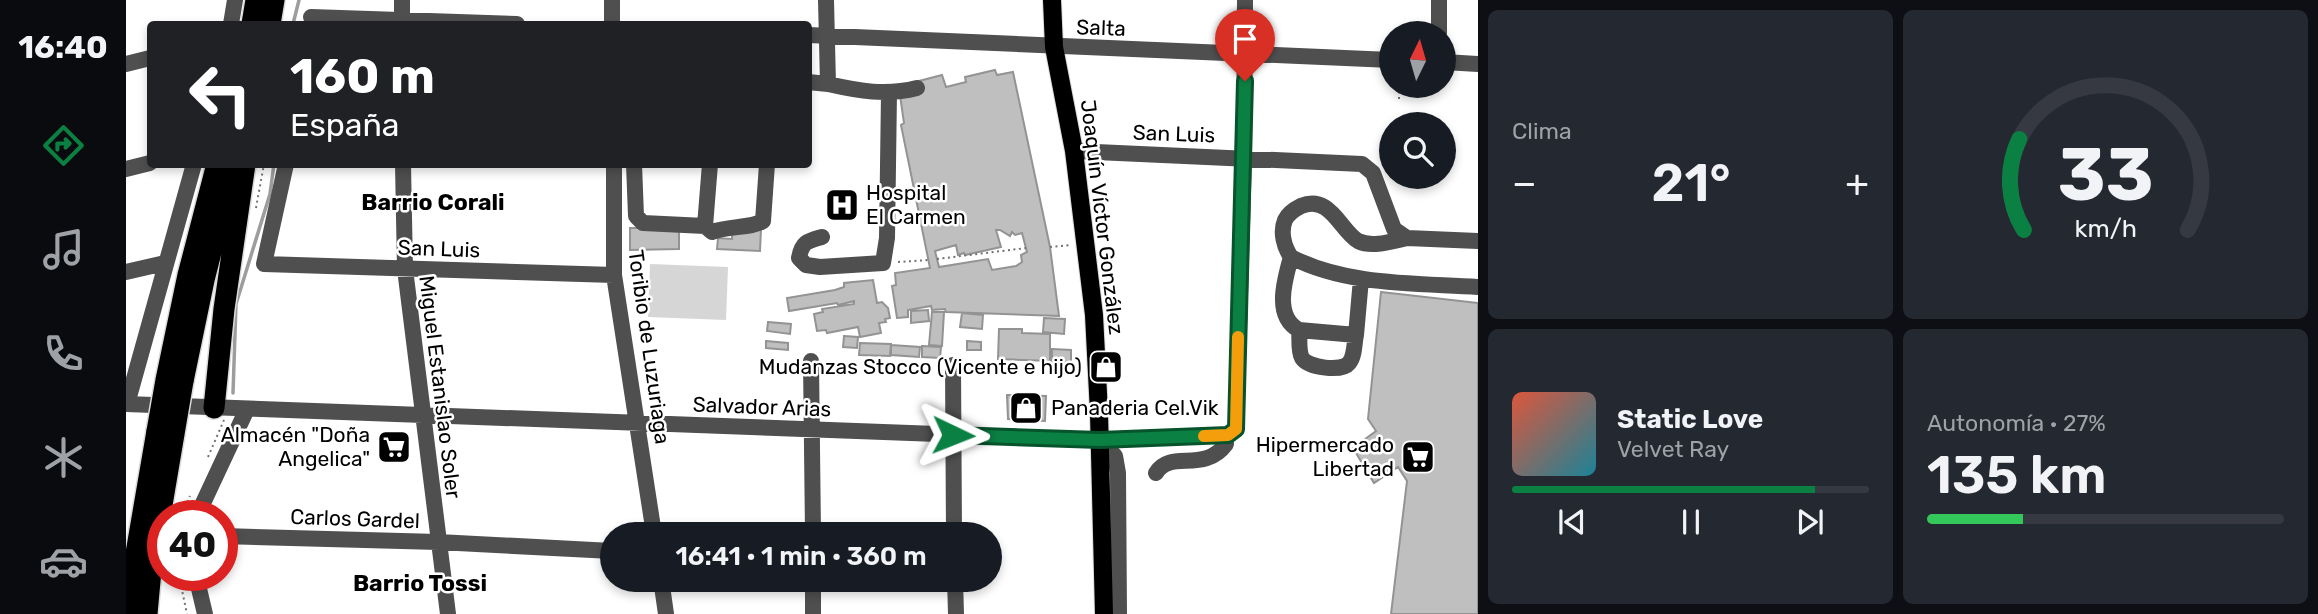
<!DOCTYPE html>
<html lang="es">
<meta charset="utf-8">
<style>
:root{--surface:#171b24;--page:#242831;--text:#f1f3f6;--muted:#9ea1a6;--line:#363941;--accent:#0b8043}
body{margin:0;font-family:Rubik,sans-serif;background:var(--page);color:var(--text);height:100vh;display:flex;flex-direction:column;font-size:26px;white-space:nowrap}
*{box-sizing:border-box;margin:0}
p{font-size:23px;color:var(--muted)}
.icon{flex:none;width:38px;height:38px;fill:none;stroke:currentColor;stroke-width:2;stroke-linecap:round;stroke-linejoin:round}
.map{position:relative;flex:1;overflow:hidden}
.drawer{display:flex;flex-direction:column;gap:10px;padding:10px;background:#0d0f14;width:840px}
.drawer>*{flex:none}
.guide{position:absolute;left:21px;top:21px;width:665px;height:147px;border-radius:7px;box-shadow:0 4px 10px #0003;background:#202124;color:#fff;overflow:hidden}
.needle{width:46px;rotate:5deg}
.controls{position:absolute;left:1253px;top:21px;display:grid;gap:14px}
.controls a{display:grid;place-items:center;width:77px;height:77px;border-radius:50%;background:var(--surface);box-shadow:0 4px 10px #0003;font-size:35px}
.speed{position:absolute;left:21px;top:500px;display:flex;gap:14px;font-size:35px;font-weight:700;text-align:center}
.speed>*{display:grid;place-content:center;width:91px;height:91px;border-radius:50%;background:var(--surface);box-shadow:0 4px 10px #0003;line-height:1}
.speed .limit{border:10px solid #d22;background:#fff;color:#111}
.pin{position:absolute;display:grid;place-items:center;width:60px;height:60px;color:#fff;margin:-72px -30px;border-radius:50% 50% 50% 0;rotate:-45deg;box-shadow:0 0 7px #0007}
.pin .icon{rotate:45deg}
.me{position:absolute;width:77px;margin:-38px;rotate:92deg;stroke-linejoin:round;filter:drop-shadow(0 0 5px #0008)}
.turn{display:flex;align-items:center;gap:24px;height:147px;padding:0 28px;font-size:32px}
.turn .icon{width:91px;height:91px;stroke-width:2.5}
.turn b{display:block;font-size:49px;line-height:60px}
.big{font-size:52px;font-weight:600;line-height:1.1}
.drawer .tile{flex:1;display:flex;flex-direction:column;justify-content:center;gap:10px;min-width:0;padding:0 24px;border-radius:10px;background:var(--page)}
.drawer .dial{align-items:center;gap:0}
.dial svg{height:182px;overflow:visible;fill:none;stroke:var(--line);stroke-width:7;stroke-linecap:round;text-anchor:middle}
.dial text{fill:var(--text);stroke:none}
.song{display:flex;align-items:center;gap:21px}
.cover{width:84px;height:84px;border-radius:10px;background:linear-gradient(135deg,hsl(10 70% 55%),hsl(190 70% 35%))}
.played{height:7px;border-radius:4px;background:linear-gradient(90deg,var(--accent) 85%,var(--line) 85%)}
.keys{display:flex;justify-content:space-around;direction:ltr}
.heat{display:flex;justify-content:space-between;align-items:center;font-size:38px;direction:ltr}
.charge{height:10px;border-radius:5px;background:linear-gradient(90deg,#34c759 27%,var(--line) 0)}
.drawer .tiles{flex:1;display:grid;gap:10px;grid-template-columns:repeat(2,1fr)}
.trip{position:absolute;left:474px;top:522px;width:402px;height:70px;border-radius:35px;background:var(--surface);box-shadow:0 4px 10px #0003;font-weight:600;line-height:70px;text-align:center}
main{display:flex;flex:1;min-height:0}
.menu{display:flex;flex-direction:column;width:126px;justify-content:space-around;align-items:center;background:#090b0e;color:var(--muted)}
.menu .icon{width:49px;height:49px}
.menu .on{color:var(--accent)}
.menu b{font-size:32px;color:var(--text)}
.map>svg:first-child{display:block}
.garden{fill:#d6d6d6}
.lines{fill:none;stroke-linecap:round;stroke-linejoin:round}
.stream{stroke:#9d9d9d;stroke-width:3.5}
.building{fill:#bfbfbf;stroke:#939393;stroke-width:2;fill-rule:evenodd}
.major-casing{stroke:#dbdbdb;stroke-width:20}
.highway-casing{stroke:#dbdbdb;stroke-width:24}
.path{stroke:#717171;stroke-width:2;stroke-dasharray:2 3.5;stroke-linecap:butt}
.minor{stroke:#4f4f4f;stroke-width:16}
.major{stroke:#000;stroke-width:18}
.highway{stroke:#000;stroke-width:21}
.highway-bridge-casing{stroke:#dbdbdb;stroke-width:24;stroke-linecap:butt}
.highway-bridge{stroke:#000;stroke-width:21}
.route-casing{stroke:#07532c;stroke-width:18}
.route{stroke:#0b8043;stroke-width:12}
.slow{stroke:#f59e0b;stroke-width:12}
.labels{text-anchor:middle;stroke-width:5;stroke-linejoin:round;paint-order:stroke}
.street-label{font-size:21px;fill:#000;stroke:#fff}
.poi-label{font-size:21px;fill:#000;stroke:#fff;text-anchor:end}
.neighbourhood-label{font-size:23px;font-weight:bold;fill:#000;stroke:#fff}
</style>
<main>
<nav class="menu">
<b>16:40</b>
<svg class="icon on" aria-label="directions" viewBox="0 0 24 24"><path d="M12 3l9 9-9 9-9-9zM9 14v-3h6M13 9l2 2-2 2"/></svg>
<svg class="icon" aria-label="music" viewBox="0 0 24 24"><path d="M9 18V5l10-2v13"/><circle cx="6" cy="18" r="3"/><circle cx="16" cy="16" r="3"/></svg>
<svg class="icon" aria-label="phone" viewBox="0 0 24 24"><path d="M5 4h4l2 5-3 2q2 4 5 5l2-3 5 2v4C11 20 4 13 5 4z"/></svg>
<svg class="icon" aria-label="climate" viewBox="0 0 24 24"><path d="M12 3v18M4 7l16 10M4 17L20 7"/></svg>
<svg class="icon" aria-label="car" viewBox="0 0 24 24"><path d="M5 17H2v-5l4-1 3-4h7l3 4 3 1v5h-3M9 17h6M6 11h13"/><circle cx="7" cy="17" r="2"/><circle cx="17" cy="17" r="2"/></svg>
</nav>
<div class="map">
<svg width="1352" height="614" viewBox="0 0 1352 614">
<rect width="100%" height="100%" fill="#fff"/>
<path class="garden" d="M 524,264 L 602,267 L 600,320 L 522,317 Z"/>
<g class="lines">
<path class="stream" d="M 167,24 L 173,0
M 107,393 L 110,304 L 144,194 L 148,164"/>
</g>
<path class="building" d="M 869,70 L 871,75 L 887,72 L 924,247 L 933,316 L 820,312 L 819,309 L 806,310 L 805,306 L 782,310 L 782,317 L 771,318 L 766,286 L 770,285 L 769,273 L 804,268 L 775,125 L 778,123 L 774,95 L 793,81 L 816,75 L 820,87 L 840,82 L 839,77 ZM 870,230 L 874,230 L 884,236 L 886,232 L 889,235 L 896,233 L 901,252 L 895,255 L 896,262 L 890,266 L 866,270 L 862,259 L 813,267 L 809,251 L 830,245 L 832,255 L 838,253 L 839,255 L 875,247 Z
M 504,228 L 553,228 L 553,249 L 504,250 Z
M 606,228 L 635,229 L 634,251 L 591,249 L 592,238 L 606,239 Z
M 747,280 L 751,303 L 756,302 L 762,308 L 764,318 L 759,319 L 760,322 L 753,323 L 755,333 L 734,337 L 732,327 L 701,333 L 700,330 L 691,331 L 688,314 L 697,312 L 696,309 L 728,304 L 728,301 L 712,305 L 711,303 L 663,311 L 661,298 L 709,290 L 718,287 L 718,283 Z
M 1255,292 L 1352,303 L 1352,614 L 1265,614 L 1281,481 L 1272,467 L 1248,483 L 1227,448 L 1250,431 L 1242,419 Z
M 802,310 L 803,321 L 785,323 L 785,311 Z
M 806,312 L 818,312 L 816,346 L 803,345 Z
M 836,313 L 857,315 L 856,329 L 834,327 Z
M 918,318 L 939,319 L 938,334 L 917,332 Z
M 642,322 L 665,324 L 664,334 L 641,331 Z
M 873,329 L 896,329 L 896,333 L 924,334 L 924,361 L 872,359 Z
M 718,336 L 732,337 L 731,348 L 717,347 Z
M 640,341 L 662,343 L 662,350 L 640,348 Z
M 841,341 L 855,342 L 855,350 L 841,350 Z
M 734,343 L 765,344 L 764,356 L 733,355 Z
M 765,345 L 794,347 L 793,357 L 765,355 Z
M 796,346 L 815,347 L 814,358 L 796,357 Z
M 926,349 L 945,350 L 945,363 L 926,362 Z
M 881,395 L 920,396 L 919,421 L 882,419 Z"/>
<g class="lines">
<defs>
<path id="major" d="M 926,0 L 928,47 L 948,151 L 968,315 L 973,413 L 978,614"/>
<path id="highway" d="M 126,24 L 130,0
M 144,24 L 148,0
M 40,380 L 62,275 L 91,164
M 57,381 L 78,280 L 107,165
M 88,408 L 98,309 L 119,164
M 3,614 L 8,565 L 31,431
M 21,614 L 25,570 L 48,434"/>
</defs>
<use href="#major" class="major-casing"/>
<use href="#highway" class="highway-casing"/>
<path class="path" d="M 1273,86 L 1273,99
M 130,208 L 138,164
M 924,247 L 945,245
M 811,259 L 900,248
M 772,262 L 803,260
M 82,457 L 98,420
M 59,507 L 64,496
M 53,576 L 61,614"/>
<path class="minor" d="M 276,0 L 276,24
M 486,0 L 486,24
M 1313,0 L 1313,33
M 185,17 L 391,24
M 105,24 L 109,0
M 682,35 L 1265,60
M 1318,62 L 1352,64
M 0,64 L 24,58
M 682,82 L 702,84 L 700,0
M 702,84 C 733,91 760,96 791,88
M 948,151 L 1236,164 L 1247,173 L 1268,229 L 1281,238 L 1352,241
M 160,164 L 138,264 L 488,275
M 277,164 L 279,269 L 322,614
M 488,164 L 488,275 L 528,534
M 508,164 L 510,216 L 517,223 L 579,226 L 586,232 C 602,226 626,228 637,221 L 641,164
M 0,169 L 24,163
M 579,226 L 584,164
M 696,237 C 681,241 676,242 673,258 L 680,265 L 694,267 L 757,263 L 761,238 L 763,93
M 1281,238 C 1267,241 1246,248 1232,241 C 1214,230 1204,194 1175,206 C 1169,209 1162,214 1159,220 C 1154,232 1158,247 1165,257 C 1221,286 1290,283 1352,287
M 1165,257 C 1159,279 1147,316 1173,330 L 1230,335 C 1228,343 1229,356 1223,363 C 1216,372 1182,368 1176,358 C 1172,351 1174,338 1173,330
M 0,272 L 39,263
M 1230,335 L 1235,279
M 685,361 L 687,534
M 827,365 L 828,534
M 0,404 L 974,440 L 1102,435 L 1110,429 L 1118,158 L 1119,0
M 1,404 L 68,164
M 974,440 L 989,456 L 992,473 L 993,614
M 1030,473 C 1044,449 1078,474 1100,444 L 1098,435
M 71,516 L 121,409
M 96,536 L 312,542 L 486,551
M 70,576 L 79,614
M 535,579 L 540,614
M 687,579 L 687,614
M 829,579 L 830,614"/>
<use href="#major" class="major"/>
<use href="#highway" class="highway"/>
<defs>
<path id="highway-bridge" d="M 31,431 L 40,380
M 48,434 L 57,381"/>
</defs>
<use href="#highway-bridge" class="highway-bridge-casing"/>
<use href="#highway-bridge" class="highway-bridge"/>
</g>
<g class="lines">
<defs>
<path id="route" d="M 827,435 L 974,440 L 1102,435 L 1110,429 L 1119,81"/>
</defs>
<use href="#route" class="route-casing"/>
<use href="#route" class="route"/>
<path class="slow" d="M 1078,436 L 1102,435 L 1110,429 L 1112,337"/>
</g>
<defs>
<symbol id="hospital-square" viewBox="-11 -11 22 22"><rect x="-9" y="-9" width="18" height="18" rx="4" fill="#000" stroke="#fff"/><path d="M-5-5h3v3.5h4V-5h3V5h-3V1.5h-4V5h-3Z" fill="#fff"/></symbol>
<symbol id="shop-square" viewBox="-11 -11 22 22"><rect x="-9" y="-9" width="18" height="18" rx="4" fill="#000" stroke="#fff"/><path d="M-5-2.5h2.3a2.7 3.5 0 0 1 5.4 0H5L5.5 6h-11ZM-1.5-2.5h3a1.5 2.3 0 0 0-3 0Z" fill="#fff"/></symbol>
<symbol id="supermarket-square" viewBox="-11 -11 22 22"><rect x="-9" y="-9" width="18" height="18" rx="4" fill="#000" stroke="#fff"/><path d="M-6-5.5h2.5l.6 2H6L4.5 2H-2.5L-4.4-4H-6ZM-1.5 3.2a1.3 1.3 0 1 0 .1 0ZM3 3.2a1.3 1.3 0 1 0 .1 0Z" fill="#fff"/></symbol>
</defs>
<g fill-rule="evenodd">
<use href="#hospital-square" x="697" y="186" width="38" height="38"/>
<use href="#shop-square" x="961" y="348" width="38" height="38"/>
<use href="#shop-square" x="881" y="389" width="38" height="38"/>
<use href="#supermarket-square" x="249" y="428" width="38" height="38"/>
<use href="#supermarket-square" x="1273" y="438" width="38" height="38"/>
</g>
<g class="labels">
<g class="street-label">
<text transform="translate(975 28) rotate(2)" y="7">Salta</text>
<text transform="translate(1048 134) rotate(2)" y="7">San Luis</text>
<text transform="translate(976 217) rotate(83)" y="7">Joaquín Víctor González</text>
<text transform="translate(313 249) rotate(2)" y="7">San Luis</text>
<text transform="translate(523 347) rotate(82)" y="7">Toribio de Luzuriaga</text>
<text transform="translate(314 387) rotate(83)" y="7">Miguel Estanislao Soler</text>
<text transform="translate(636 407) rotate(2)" y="7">Salvador Arias</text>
<text transform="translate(229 519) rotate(2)" y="7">Carlos Gardel</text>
</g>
<g class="poi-label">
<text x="740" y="200" text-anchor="start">Hospital<tspan x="740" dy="24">El Carmen</tspan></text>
<text x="956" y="374">Mudanzas Stocco (Vicente e hijo)</text>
<text x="925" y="415" text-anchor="start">Panaderia Cel.Vik</text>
<text x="244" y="442">Almacén "Doña<tspan x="244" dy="24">Angelica"</tspan></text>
<text x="1268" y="452">Hipermercado<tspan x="1268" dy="24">Libertad</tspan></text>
</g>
<g class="neighbourhood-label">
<text x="307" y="210">Barrio Corali</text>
<text x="294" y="591">Barrio Tossi</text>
</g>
</g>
</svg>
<div class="controls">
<a><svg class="needle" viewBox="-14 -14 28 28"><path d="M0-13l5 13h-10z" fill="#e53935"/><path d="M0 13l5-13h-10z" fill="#9ea1a6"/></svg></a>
<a><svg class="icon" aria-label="search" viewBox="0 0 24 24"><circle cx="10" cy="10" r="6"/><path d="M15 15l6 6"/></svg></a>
</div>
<div class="speed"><div class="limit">40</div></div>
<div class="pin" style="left:1119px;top:81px;background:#d93025"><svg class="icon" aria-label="arrive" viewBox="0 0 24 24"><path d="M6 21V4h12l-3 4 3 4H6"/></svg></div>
<svg class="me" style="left:827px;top:435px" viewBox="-20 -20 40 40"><path d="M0-17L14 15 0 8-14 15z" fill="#0b8043" stroke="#fff" stroke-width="4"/></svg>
<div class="trip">16:41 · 1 min · 360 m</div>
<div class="guide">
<div class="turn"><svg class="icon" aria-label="left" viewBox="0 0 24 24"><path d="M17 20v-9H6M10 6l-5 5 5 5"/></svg><div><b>160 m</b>España</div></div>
</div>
</div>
<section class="drawer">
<div class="tiles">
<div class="tile"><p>Clima</p>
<div class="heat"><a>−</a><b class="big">21°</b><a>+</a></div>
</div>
<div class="tile dial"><svg viewBox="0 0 100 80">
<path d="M14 69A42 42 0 1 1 86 69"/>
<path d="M14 69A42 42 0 0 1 12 29" stroke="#0b8043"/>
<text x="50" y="56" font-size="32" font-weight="700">33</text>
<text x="50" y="72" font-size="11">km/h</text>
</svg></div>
<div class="tile">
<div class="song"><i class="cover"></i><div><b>Static Love</b><p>Velvet Ray</p></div></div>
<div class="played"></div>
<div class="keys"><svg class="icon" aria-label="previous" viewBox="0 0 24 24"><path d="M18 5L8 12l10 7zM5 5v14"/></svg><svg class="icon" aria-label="pause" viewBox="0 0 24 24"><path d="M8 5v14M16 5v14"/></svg><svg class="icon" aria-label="next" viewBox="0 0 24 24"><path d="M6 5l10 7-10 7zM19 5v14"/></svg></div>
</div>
<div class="tile"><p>Autonomía · 27%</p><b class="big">135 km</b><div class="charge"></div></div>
</div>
</section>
</main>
